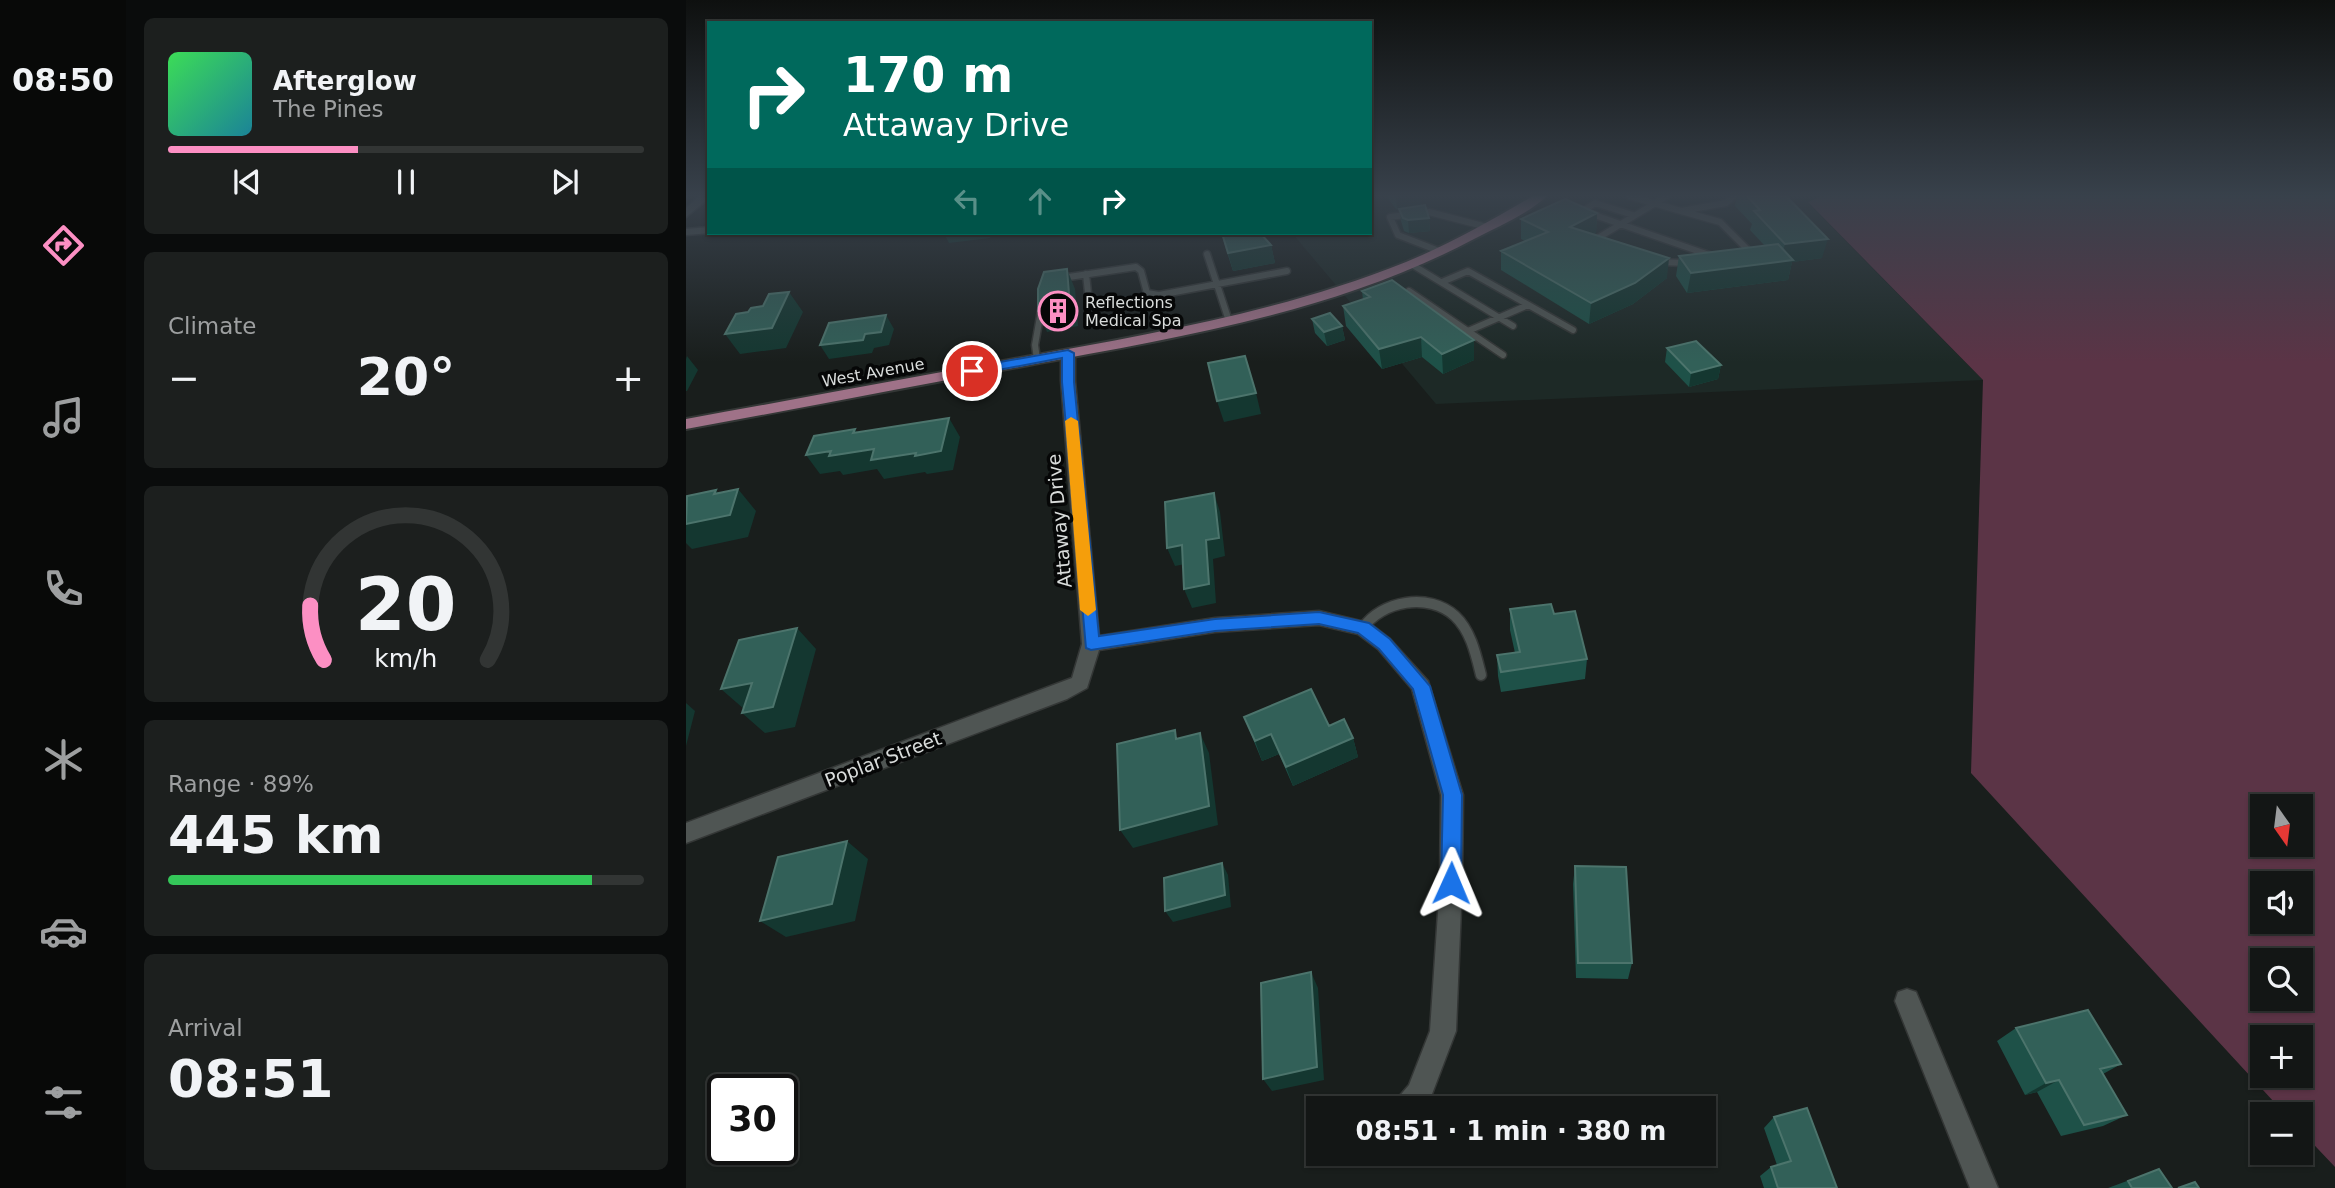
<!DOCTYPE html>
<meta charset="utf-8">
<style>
:root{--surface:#131615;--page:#1c1f1e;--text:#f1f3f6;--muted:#9d9fa0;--line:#323534;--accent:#fc8fc3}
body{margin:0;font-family:"DejaVu Sans",sans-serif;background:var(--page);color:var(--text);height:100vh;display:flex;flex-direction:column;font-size:26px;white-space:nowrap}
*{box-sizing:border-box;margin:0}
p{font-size:23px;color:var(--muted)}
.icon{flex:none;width:38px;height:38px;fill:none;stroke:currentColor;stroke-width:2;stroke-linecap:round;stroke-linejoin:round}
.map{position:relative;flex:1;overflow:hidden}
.panel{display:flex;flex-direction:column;gap:18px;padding:18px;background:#0a0c0c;width:560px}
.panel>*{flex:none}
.top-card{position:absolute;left:21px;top:21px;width:665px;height:214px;border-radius:0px;box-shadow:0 2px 5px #0004,0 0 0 2px var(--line);background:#00695c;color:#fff;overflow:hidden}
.needle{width:46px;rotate:166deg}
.tools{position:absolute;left:1564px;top:794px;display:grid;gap:14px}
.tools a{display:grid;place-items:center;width:63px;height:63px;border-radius:0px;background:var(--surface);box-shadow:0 2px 5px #0004,0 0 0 2px var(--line);font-size:35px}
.speed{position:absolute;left:21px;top:1074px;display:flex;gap:14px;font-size:35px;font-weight:700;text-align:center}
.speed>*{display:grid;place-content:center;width:91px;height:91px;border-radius:50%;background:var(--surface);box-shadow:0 2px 5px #0004,0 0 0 2px var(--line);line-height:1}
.speed .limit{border:4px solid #111;border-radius:10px;background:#fff;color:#111}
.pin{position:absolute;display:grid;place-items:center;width:60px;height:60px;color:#fff;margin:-30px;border:4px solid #fff;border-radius:50%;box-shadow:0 2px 7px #0007}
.me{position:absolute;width:77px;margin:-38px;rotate:1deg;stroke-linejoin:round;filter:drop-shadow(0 0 5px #0008)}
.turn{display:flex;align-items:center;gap:24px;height:147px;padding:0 21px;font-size:32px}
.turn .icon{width:91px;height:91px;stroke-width:2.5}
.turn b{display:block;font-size:49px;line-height:60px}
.lanes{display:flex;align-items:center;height:66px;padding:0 21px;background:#0003;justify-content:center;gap:35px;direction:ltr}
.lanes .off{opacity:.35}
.big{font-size:52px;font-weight:700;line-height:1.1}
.panel .tile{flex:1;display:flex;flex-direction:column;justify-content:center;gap:10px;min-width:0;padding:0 24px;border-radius:10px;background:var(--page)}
.panel .dial{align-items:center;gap:0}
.dial svg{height:182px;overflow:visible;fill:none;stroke:var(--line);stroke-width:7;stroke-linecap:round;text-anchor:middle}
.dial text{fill:var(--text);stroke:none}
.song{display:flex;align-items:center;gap:21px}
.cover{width:84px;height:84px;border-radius:10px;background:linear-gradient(135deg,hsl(130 70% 55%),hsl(190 70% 35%))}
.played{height:7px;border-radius:4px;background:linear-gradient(90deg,var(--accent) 40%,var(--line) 40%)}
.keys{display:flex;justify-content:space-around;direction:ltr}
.heat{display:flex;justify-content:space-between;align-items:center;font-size:38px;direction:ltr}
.charge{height:10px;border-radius:5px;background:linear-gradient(90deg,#34c759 89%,var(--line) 0)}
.trip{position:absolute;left:620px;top:1096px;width:410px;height:70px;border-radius:0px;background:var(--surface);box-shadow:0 2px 5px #0004,0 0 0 2px var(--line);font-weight:700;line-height:70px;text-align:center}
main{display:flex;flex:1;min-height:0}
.menu{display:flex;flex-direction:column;width:126px;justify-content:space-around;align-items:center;background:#080908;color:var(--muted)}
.menu .icon{width:49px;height:49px}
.menu .active{color:var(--accent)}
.menu b{font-size:32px;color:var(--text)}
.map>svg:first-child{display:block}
.built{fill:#1d2926}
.green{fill:#5b3446;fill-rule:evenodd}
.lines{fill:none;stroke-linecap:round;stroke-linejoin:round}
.service-far1-casing{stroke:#343736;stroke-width:9}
.service-casing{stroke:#343736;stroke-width:13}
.minor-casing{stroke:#343736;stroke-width:3}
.primary-casing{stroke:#343736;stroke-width:4}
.service-far1{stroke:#4f5553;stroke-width:6}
.service{stroke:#4f5553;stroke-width:10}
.minor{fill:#4f5553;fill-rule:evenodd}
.primary{fill:#9f7288;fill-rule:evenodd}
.wall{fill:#1e5148}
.shaded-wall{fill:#143730}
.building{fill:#326058;stroke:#4c746c;stroke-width:2}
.route{fill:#1a73e8;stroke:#114b97;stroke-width:2}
.slow{fill:#f59e0b}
.labels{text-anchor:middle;stroke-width:7;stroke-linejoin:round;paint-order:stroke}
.far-poi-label{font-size:16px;fill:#d9dcdb;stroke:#060707;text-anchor:start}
.far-street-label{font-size:16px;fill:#d9dcdb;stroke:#060707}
.street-label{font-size:19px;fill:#d9dcdb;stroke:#060707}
</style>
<main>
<nav class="menu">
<b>08:50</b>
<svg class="icon active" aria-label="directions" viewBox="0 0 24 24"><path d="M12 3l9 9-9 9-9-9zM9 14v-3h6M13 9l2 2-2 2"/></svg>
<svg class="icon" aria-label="music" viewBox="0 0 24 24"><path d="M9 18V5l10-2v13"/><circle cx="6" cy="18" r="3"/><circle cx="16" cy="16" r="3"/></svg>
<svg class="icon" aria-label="phone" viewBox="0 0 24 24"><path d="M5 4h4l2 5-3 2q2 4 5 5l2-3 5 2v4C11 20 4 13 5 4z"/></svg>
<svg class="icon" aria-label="climate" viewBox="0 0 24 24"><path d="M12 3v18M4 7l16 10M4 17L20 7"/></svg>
<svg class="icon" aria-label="car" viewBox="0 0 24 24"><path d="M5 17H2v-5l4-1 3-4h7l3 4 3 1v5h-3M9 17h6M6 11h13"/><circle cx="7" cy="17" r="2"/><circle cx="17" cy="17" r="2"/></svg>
<svg class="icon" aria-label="filters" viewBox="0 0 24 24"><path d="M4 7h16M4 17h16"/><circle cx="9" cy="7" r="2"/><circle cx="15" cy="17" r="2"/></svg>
</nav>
<section class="panel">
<div class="tile">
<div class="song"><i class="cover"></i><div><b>Afterglow</b><p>The Pines</p></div></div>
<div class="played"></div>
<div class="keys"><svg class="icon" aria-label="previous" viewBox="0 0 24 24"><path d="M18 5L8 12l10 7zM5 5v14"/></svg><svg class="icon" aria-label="pause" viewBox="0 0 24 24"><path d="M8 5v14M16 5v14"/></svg><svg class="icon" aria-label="next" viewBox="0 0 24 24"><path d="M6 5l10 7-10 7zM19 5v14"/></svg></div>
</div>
<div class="tile"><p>Climate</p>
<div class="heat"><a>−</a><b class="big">20°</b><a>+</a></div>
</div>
<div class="tile dial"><svg viewBox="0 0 100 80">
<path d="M14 69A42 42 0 1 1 86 69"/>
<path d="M14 69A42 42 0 0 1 8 45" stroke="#fc8fc3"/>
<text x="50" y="56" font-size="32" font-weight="700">20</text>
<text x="50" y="72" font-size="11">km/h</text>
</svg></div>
<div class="tile"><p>Range · 89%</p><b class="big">445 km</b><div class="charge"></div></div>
<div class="tile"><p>Arrival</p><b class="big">08:51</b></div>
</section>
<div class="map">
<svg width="1649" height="1188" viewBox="0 0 1649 1188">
<rect width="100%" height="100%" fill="#191e1c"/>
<path class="built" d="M 684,196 L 1140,196 L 1122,203 L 1297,380 L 750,404 L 606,233 L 684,233 Z"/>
<path class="green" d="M 1136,196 L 1649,196 L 1649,1167 L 1615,1131 L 1615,1115 L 1600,1115 L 1285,773 L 1297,380 L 1122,202 ZM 1577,807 L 1615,807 L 1615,845 L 1577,845 ZM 1577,884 L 1615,884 L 1615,922 L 1577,922 ZM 1577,961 L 1615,961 L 1615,999 L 1577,999 ZM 1577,1038 L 1615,1038 L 1615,1076 L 1577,1076 Z"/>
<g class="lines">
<defs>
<path id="service-far1" d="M 943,196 L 995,211
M 1048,196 L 1040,203 L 995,211 L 1034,222 L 1063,251 L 1057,252
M 947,215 L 909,203 L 897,211 L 1029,257
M 907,241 L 981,196
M 753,251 L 712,235 L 704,217 L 743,212 L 801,227
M 521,254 L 543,321
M 971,262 L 1002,263
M 725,264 L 827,326
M 400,274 L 403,302 L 448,301 L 467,295
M 376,278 L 450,267 L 455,271 L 461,293 L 473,295 L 601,271
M 756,282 L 782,271 L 887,330
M 723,291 L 817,355
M 782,331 L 842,305
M 351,359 L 349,345 L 356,305"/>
<path id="service" d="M 677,628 C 695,601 743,592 769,616 C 785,631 790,655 795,675"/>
<path id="minor" d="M 13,196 L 23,198 L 0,217 L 0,208 Z
M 23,227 L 23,233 L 25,233 L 0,235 L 0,229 Z
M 382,349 L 389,353 L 389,381 L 413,636 L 529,618 L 633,611 L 683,623 L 704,639 L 742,681 L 777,795 L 776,883 L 770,1031 L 746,1094 L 738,1108 L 707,1108 L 711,1099 L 723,1085 L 744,1031 L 754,883 L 755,795 L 726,689 L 692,649 L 672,634 L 633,625 L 529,632 L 413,650 L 401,688 L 381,699 L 0,843 L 0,823 L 386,678 L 396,644 L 375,381 L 375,353 Z
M 1221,989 L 1230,992 L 1312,1188 L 1284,1188 L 1209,1001 L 1212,992 Z"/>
<path id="primary" d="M 847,196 L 861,196 C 842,214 811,227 788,239 C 651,312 494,337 343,365 C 228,386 114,408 0,429 L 0,419 C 111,399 223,378 334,358 C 464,334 596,312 720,262 C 764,244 806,220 847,196 Z"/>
</defs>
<use href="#service-far1" class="service-far1-casing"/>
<use href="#service" class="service-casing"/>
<use href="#minor" class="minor-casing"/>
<use href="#primary" class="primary-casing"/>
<use href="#service-far1" class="service-far1"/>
<use href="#service" class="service"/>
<use href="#minor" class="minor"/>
<use href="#primary" class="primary"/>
</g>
<path class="wall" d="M 700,196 L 737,196 L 735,196 L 735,206 L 743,218 L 744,231 L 723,233 L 718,231 L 715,221 L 714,210 L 711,210 Z
M 1051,196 L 1100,196 L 1136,258 L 1106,262 L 1102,280 L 1001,293 L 990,276 L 993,256 L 1079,246 L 1064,230 L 1066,224 L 1049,206 Z
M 911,213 L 910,233 L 907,234 L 981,278 L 947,304 L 903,324 L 815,270 L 815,251 L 839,241 L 835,239 L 835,219 Z
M 535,233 L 585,245 L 589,263 L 547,271 Z
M 676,291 L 788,340 L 788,360 L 757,374 L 736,357 L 696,369 L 660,326 L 657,306 L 677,300 Z
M 626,319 L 656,326 L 659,340 L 641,346 L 629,333 Z
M 981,348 L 1035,365 L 1032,379 L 1003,387 L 979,362 Z
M 824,609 L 868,614 L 901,659 L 899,679 L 815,692 L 812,676 L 811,655 L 829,653 L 824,630 Z
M 558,717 L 643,726 L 667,738 L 672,757 L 607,786 L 593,754 L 576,761 Z
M 889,866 L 946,963 L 942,979 L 890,978 L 887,884 Z
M 1330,1028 L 1435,1064 L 1417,1074 L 1441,1115 L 1417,1126 L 1375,1136 L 1351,1092 L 1339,1095 L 1311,1041 Z
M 1088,1117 L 1151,1188 L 1078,1188 L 1074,1176 L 1085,1167 L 1091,1165 L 1078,1128 Z
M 1473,1169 L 1486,1188 L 1422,1188 L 1449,1178 Z"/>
<path class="shaded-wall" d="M 710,196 L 737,196 L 735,196 L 735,207 L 711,210 Z
M 911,213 L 910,233 L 883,246 L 884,227 Z
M 743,218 L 744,231 L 723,233 L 722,220 Z
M 258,233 L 305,233 L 304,238 L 263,243 Z
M 1142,239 L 1136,258 L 1106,262 L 1102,280 L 1001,293 L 1005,273 L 1094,262 L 1099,244 Z
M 585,245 L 589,263 L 547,271 L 542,253 Z
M 983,258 L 981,278 L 947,304 L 903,324 L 905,303 Z
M 381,269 L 389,289 L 392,326 L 361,332 L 352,311 Z
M 103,292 L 117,312 L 100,348 L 54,354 L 39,334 Z
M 200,315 L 208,329 L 203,345 L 188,348 L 186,353 L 143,359 L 134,345 L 179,334 Z
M 656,326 L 659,340 L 641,346 L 638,332 Z
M 735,337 L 736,357 L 696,369 L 693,349 Z
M 788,340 L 788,360 L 757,374 L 756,354 Z
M 1,356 L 12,370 L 1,391 L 0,391 L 0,359 Z
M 1035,365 L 1032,379 L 1003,387 L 1005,373 Z
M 570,393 L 575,414 L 538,422 L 531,401 Z
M 263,418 L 274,437 L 267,470 L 241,474 L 239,472 L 198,479 L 191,469 L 157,475 L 154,471 L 134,474 L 120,455 L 167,433 L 169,429 L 181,448 Z
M 52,489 L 70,511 L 62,537 L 6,549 L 0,543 L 0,524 L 28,494 L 30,490 L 46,509 Z
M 528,493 L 534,512 L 539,556 L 527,559 L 530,603 L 506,608 L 498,589 L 520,540 Z
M 496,545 L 504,563 L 489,566 L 481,548 Z
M 111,628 L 130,649 L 109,727 L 79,733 L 56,713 Z
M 66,683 L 58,709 L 35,689 Z
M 0,703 L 9,711 L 0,746 Z
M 514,733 L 523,753 L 532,825 L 447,848 L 434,830 Z
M 585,734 L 593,754 L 576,761 L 569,741 Z
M 667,738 L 672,757 L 607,786 L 600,767 Z
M 161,841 L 182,859 L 169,921 L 100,937 L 74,921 Z
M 536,863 L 542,875 L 545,907 L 487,922 L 479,911 Z
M 625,972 L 632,988 L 638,1080 L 586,1091 L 577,1079 Z
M 1373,1080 L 1351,1092 L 1339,1095 L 1360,1083 Z"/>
<path class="building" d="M 1061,196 L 1100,196 L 1142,239 L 1099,244 L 1068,211 L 1074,210 Z
M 879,199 L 911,213 L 884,227 L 983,258 L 949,283 L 905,303 L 815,251 L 862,232 L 835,219 Z
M 739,205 L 743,218 L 722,220 L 717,218 L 713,209 Z
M 536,233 L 574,233 L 585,245 L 542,253 Z
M 1092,244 L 1107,260 L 1005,273 L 993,256 Z
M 381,269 L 384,306 L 352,311 L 352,289 L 358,272 Z
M 706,280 L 788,340 L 756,354 L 735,337 L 693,349 L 657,306 L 684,297 L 676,291 Z
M 103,292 L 86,328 L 39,334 L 50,314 L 62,312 L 65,308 L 77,306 L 83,294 Z
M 644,313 L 656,326 L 638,332 L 626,319 Z
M 200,315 L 195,332 L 179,334 L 177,340 L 134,345 L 143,323 Z
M 1010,341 L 1035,365 L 1005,373 L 981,348 Z
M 559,356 L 570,393 L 531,401 L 522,363 Z
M 263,418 L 255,451 L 229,456 L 230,453 L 185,460 L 188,449 L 143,456 L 145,451 L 120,455 L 128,436 L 169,429 L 167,433 Z
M 52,489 L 44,515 L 0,524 L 1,496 L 30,490 L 28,494 Z
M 528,493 L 533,538 L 520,540 L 523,584 L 498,589 L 496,545 L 481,548 L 479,502 Z
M 865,604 L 868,614 L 889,611 L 901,659 L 815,672 L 811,655 L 834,652 L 824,609 Z
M 111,628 L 87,707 L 56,713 L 66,683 L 35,689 L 53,640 Z
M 625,689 L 643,726 L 658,719 L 667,738 L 600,767 L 585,734 L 569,741 L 558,717 Z
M 489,730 L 490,739 L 514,733 L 523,806 L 434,830 L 431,744 Z
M 161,841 L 146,904 L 74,921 L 92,857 Z
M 536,863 L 539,895 L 479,911 L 478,878 Z
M 889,866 L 940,867 L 946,963 L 892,963 Z
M 625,972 L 631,1067 L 577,1079 L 575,983 Z
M 1402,1010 L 1435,1064 L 1414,1069 L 1441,1115 L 1398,1125 L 1373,1080 L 1360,1083 L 1330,1028 Z
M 1121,1108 L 1151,1188 L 1092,1188 L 1085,1167 L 1105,1161 L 1088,1117 Z
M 1473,1169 L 1486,1188 L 1446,1188 L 1442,1181 Z
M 1509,1182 L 1513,1188 L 1492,1188 Z"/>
<linearGradient id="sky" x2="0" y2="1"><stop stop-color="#0e100f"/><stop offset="0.54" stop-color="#38414b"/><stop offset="1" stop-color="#38414b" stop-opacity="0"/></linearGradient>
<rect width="1649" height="362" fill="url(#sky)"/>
<path class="route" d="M 382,350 L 388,353 L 388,382 L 413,636 L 529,619 L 633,612 L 683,623 L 704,639 L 744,686 L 776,795 L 775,883 L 772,890 L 765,893 L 758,890 L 755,883 L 757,795 L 727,689 L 693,649 L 672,633 L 633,624 L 529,631 L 405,650 L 400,648 L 376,382 L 376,358 L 286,375 L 280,371 L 286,367 Z"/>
<path class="slow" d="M 385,417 L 392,421 L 410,610 L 402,616 L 394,610 L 379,421 Z"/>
<defs>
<symbol id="building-ring" viewBox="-11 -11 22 22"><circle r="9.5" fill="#060707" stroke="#fc8fc3" stroke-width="1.5"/><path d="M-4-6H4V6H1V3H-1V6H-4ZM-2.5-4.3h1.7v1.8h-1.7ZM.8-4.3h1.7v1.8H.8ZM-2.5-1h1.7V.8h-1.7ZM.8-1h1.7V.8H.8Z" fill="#fc8fc3"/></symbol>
</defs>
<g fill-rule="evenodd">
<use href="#building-ring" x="350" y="289" width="44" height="44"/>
</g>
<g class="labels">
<g class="far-poi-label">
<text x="399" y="308">Reflections<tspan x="399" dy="18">Medical Spa</tspan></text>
</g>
<g class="far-street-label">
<text transform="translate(187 372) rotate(-10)" y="6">West Avenue</text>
</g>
<g class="street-label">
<text transform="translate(373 521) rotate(-95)" y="7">Attaway Drive</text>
<text transform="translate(197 759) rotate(-21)" y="7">Poplar Street</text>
</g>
</g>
</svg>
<div class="tools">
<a><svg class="needle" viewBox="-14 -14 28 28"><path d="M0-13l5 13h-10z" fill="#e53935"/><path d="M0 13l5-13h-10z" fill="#9d9fa0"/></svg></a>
<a><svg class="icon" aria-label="sound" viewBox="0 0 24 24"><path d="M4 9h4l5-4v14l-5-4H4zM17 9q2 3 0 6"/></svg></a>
<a><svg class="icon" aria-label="search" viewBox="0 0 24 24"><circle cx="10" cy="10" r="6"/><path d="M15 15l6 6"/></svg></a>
<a>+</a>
<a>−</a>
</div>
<div class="speed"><div class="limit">30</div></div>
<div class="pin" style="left:286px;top:371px;background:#d93025"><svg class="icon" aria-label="arrive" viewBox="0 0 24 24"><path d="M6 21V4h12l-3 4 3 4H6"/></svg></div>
<svg class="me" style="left:765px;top:883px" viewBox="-20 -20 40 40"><path d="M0-17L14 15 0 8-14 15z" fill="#1a73e8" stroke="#fff" stroke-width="4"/></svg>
<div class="trip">08:51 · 1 min · 380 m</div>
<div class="top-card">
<div class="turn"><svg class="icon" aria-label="right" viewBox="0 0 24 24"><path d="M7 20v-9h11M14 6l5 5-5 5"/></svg><div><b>170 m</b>Attaway Drive</div></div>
<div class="lanes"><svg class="icon off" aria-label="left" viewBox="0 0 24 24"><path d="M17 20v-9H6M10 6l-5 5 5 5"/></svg><svg class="icon off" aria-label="ahead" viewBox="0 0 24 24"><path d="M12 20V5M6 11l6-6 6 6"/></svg><svg class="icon" aria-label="right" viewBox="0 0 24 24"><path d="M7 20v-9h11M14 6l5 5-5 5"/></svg></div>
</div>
</div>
</main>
